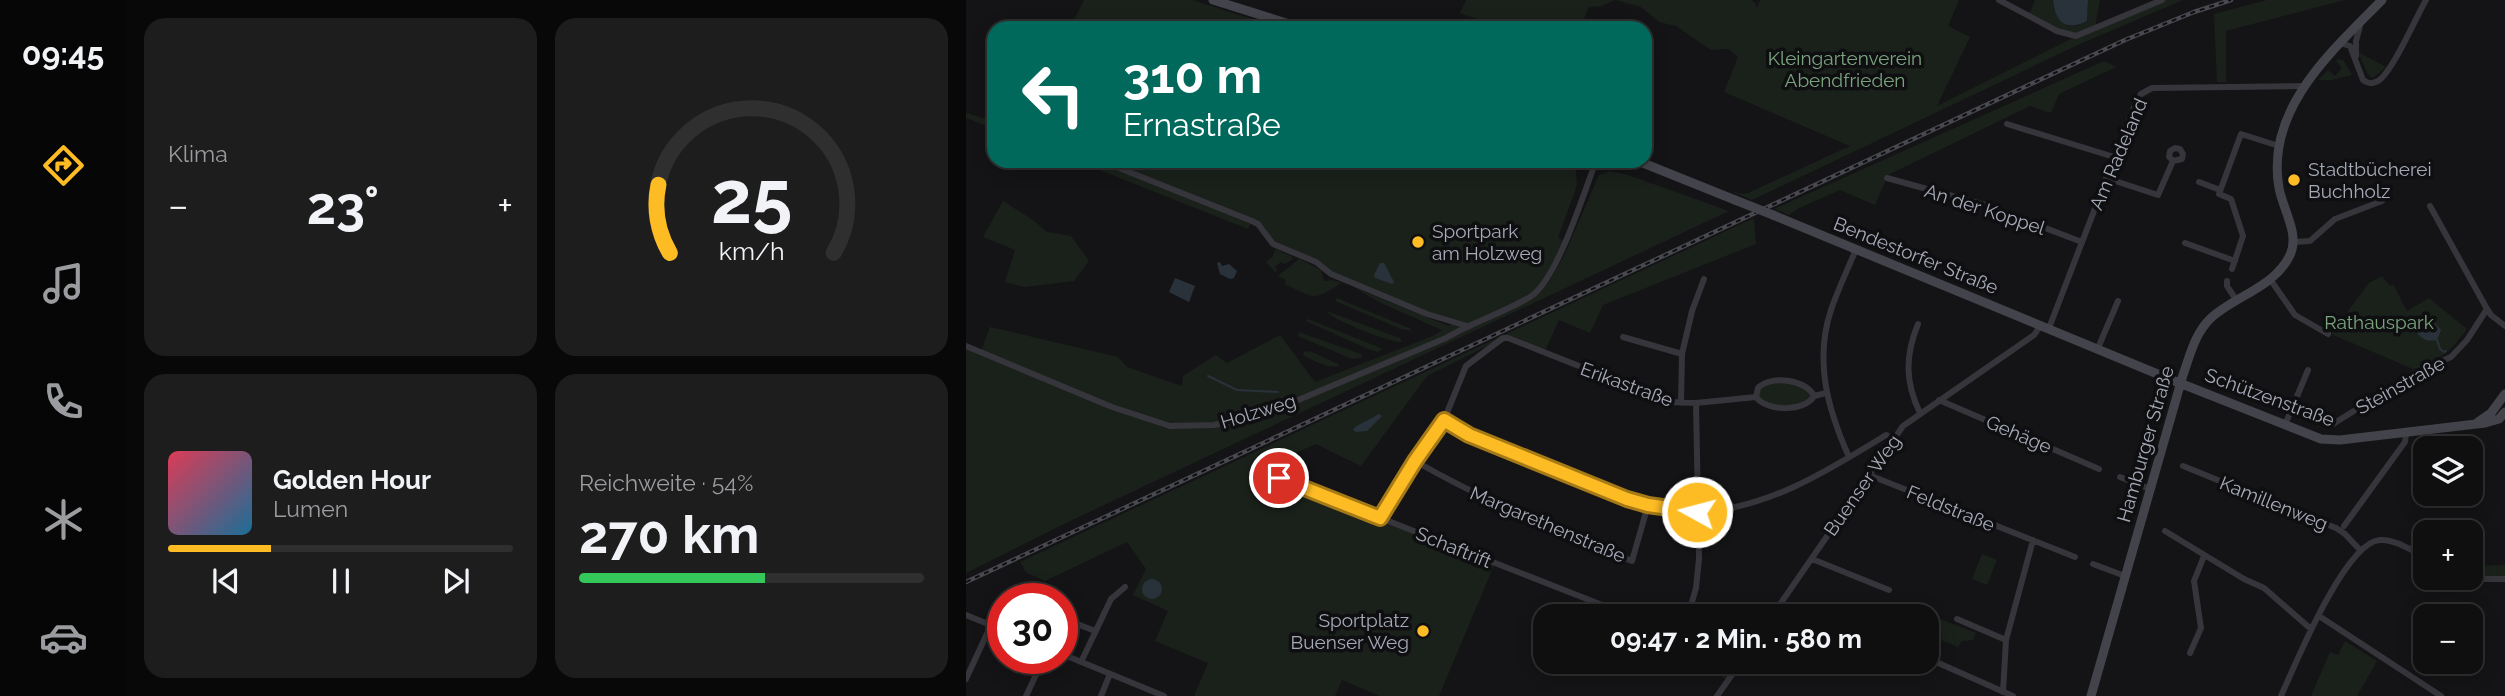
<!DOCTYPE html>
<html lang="de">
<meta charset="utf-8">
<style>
:root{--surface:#0f0f10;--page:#1d1d1e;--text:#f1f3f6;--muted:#9b9c9f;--line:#2f2f30;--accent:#febc24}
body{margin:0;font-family:Raleway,sans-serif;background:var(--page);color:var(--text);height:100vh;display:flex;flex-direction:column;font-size:26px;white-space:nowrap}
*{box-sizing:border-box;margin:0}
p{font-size:23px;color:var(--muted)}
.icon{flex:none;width:38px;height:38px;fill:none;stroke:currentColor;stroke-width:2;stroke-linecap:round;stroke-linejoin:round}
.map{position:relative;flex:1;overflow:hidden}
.drawer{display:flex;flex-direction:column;gap:18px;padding:18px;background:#080809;width:840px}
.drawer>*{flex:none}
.top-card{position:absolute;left:21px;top:21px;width:665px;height:147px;border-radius:21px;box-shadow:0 4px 18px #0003,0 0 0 2px var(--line);background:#00695c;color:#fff;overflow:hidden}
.controls{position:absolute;left:1447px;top:436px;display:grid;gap:14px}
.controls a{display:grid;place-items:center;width:70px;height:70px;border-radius:14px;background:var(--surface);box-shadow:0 4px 18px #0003,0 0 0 2px var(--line);font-size:35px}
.speed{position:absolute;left:21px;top:583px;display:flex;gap:14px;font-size:35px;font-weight:700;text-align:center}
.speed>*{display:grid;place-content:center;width:91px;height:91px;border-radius:50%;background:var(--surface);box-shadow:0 4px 18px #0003,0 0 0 2px var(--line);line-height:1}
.speed .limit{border:10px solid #d22;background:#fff;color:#111}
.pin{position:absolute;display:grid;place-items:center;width:60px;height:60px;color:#fff;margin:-30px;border:4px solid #fff;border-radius:50%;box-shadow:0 2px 7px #0007}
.me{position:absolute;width:77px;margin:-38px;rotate:277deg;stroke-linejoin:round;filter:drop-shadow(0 0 5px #0008)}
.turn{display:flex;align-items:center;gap:24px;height:147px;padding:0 21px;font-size:32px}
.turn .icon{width:91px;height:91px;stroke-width:2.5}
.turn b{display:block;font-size:49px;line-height:60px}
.big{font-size:52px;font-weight:700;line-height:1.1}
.drawer .tile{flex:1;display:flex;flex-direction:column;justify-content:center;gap:10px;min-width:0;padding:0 24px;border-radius:21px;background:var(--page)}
.drawer .dial{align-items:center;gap:0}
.dial svg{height:182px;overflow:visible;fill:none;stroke:var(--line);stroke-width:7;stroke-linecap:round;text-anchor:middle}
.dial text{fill:var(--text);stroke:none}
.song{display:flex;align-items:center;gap:21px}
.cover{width:84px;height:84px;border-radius:10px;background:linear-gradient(135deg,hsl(350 70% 55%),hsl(200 70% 35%))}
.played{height:7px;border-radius:4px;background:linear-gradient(90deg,var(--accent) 30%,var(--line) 30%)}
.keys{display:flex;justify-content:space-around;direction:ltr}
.heat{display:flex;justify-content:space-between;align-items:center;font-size:38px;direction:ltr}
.charge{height:10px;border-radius:5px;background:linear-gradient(90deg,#34c759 54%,var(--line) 0)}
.drawer .tiles{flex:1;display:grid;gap:18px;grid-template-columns:repeat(2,1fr)}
.trip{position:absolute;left:567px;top:604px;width:406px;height:70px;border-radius:21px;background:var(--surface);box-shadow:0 4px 18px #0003,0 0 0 2px var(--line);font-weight:700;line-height:70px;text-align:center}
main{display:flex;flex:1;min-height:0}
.menu{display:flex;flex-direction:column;width:126px;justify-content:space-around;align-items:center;background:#060606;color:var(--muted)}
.menu .icon{width:49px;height:49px}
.menu .current{color:var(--accent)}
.menu b{font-size:32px;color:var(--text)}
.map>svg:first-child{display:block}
.green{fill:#1a211b}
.water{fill:#29323b}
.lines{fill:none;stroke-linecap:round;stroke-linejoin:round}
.stream{stroke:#29323b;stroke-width:2}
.street{stroke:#35353b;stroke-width:6}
.secondary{stroke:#43444b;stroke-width:9}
.rail-casing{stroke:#484950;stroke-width:4.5}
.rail{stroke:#0f0f11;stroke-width:2;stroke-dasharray:5;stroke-linecap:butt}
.secondary-bridge{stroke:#43444b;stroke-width:9}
.route-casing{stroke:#a57a17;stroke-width:18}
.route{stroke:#febc24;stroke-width:12}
.poi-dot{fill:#febc24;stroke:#0f0f11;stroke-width:2.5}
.labels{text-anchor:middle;stroke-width:7;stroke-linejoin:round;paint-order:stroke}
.park-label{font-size:19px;fill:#7aa47e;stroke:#0f0f11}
.street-label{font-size:19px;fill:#a5aab7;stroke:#0f0f11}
.poi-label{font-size:19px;fill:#a5aab7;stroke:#0f0f11;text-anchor:start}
</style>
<main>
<nav class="menu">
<b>09:45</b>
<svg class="icon current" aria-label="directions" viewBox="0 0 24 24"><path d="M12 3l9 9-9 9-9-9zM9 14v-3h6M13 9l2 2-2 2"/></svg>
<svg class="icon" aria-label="music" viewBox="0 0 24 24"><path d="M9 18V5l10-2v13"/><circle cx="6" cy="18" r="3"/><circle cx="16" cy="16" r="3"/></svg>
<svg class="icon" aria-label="phone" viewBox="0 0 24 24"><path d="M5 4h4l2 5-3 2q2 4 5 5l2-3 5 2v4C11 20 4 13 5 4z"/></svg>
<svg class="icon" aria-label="climate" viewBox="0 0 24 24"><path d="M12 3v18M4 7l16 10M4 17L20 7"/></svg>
<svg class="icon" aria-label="car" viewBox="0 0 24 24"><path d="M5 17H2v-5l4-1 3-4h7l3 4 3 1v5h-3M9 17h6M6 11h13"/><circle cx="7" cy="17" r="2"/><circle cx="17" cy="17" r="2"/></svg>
</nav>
<section class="drawer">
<div class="tiles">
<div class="tile"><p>Klima</p>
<div class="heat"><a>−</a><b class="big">23°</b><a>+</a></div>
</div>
<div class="tile dial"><svg viewBox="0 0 100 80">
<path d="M14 69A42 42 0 1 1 86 69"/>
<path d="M14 69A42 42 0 0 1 9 39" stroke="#febc24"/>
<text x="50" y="56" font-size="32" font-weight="700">25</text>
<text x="50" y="72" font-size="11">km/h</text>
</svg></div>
<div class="tile">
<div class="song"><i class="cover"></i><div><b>Golden Hour</b><p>Lumen</p></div></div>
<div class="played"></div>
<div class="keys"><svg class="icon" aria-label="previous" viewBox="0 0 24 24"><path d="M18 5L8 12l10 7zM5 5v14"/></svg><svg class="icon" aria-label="pause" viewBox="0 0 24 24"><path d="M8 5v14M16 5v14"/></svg><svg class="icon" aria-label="next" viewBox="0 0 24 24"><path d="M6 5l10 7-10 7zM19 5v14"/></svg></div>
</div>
<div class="tile"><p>Reichweite · 54%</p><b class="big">270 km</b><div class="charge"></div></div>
</div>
</section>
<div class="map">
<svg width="1539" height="696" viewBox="0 0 1539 696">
<rect width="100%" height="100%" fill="#141416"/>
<path class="green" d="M 118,0 L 226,0 L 315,28 L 104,28 Z
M 500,0 L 785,0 L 789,3 L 791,8 L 794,0 L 993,0 L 982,26 L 1004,37 L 971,106 L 1109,37 L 1063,16 L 1069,0 L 1087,0 L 1088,9 L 1102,26 L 1111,26 L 1121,21 L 1122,0 L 1134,0 L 1129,27 L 1196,0 L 1217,0 L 1114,44 L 786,200 L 762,190 L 775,194 L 782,193 L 884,146 L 758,92 L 772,57 L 762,49 L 745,50 L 710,26 L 693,22 L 675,7 L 649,0 L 635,6 L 623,7 L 614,28 L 539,28 L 494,13 Z
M 1301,0 L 1379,0 L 1260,31 L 1260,82 L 1251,82 L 1248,14 Z
M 1392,52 L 1420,67 L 1407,78 L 1402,75 Z
M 1372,59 L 1378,61 L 1386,75 L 1365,80 L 1352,80 L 1362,70 L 1369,76 L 1376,68 L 1370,61 Z
M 1138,61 L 1150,67 L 1093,94 L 1085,113 L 1064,106 L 922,175 L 909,205 L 874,190 L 833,208 L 823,215 L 808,209 Z
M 0,113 L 28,121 L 28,129 L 0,118 Z
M 111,161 L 609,161 L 611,185 L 592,238 L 598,241 L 583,277 L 566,298 L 583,282 L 598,256 L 633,175 L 644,171 L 662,175 L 763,211 L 102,522 L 0,573 L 0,346 L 15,352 L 24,327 L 152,357 L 161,367 L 216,386 L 217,376 L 250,355 L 261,363 L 314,335 L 349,382 L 467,336 L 476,330 L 415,303 L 387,287 L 482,326 L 486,324 L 386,281 L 307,244 L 286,221 L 282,229 Z
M 37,201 L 64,218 L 81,232 L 105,236 L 123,261 L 108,281 L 59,287 L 39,282 L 49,250 L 17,237 Z
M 788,218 L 790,244 L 637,305 L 624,333 L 593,320 L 578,353 L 537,338 L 461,376 L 395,466 L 350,444 L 314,460 L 313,478 L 529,563 L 473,696 L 414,696 L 376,680 L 369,696 L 228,696 L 242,663 L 189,641 L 202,611 L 167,595 L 180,569 L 161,542 L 79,581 L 61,573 L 54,562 Z
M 309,249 L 325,256 L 327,259 L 319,264 L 315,262 L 309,267 L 311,271 L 309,272 L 300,262 L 307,256 Z
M 333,259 L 355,270 L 358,281 L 366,280 L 375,283 C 347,302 348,298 319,284 L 320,280 L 312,276 Z
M 1416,276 L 1424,286 L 1427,284 L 1441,311 L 1463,298 L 1501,329 C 1488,347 1470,366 1447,369 L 1365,334 L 1403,283 Z
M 371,298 L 443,328 L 446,331 L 435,329 L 369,301 Z
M 360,311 L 434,338 L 436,342 C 424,343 365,319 360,311 Z
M 342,319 L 417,349 L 412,352 L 402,349 L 340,321 Z
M 333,332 L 395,354 L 397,357 L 386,359 L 332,336 Z
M 344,351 L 372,364 L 373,366 C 361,369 347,360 337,355 L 338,352 Z
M 825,382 L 843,388 L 845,402 L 817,407 L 796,403 L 791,392 L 794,385 Z
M 1016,554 L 1031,560 L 1021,585 L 1006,579 Z
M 1539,565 L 1539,579 L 1505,577 L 1506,566 Z
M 961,614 L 1010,633 L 1007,640 L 996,641 L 992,647 L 975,640 L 976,636 L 961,629 L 961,616 L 959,616 Z
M 1379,641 L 1411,661 L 1391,696 L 1345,696 L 1364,652 L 1372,655 Z
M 742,662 L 766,662 L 768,665 L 760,679 L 748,672 L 750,665 Z"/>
<path class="water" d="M 1087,0 L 1122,0 L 1121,21 C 1100,32 1089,22 1087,0 Z
M 254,262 L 256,266 L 263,264 L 271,271 L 268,278 L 264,279 L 254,274 L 251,263 Z
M 414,263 L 418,263 L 428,282 L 426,284 L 409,278 L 408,275 Z
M 209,278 L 229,286 L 223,302 L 203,292 Z
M 1461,322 L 1469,323 L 1475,330 L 1471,340 C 1460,342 1455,339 1449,330 L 1451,325 Z
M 413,414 L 416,416 L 401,431 L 390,432 L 387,430 L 389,427 Z
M176 589a10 10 0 1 1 20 0a10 10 0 1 1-20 0Z"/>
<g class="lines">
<path class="stream" d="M 1471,340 L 1474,349 L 1478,352 L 1480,351
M 242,376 L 271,390 L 312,392"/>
<path class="street" d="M 1033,0 L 1091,31 L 1110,36 L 1196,0
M 1374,43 L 1384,46 L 1397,80 C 1403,84 1406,84 1412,81 C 1426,73 1450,17 1460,0
M 1390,56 L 1390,41 L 1394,26
M 1041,124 L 1148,157
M 143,164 L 286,221 L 292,224 L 307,244 L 350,262 L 365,274 L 461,314 L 501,326
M 921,178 L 1019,205 L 1116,242
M 1140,178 L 1192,195 L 1207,161 L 1203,157 L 1204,151 L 1209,148 L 1214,149 L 1217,154 L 1216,159 L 1207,161
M 1233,182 L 1254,190
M 1464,206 L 1521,309 L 1525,315 L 1539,326
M 1328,242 L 1344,241 L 1369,219 L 1416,201
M 1219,243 L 1269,261
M 1266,269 L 1277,236 L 1265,199 L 1253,194 L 1275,134 L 1313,146
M 1304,279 L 1329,315 L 1362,334
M 1261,281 L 1261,286 L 1271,301
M 952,324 C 939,356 939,382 954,413
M 1083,328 L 1168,107 L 1175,94 L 1186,88 L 1337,86
M 657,337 L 716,354
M 0,346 L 146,407 L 204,426 L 248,425 L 289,417 L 325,403 L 480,338 C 507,322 537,313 564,297 C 591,281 618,192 630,161
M 1132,348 L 1152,301
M 790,397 L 792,388 C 804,375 840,379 848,396
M 973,400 L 1133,469
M 715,403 L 716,354 L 726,311 L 738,279
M 478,420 L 503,435 L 661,499 C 683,505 708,512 731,512 C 800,510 863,470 920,435 L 928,438
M 1367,424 L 1450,372 L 1485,357 L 1501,340 L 1521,309
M 1319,425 L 1342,370
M 883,457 C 862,410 848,361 865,310 C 872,289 882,269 890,249
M 449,461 C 519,501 591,532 666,561 L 682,505
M 1217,466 L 1370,528 L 1379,534 L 1394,550
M 903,475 L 1109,557
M 1154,477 L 1184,489
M 313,478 L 664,616
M 414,518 L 449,461 L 478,420 L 500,366 L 537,338 L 542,338 L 704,402 L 730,403 L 790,397 C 801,412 839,412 848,396 L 860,393
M 1378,526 L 1439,442 L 1440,433
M 1199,531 L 1278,579 L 1298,588 L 1345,629
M 846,559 L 923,590
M 1127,564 L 1159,576
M 1505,577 L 1513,579 L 1539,579
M 0,615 L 37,630
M 722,616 L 730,588 L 733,559 L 730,403
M 806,616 L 937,426 L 1068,335 L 1075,325
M 1353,616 L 1475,696
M 96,618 L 129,631
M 991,619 L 1040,640
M 1224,653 L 1235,628 L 1228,581 L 1238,556
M 96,654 L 198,696
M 961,658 L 1047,696
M 115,662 L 145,599 L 159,587
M 0,679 L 25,625
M 1037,692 L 1040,640 L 1067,540
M 60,696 L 78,658
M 135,696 L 144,674
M 751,696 L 775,662
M 1315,696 C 1329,665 1379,542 1414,540 C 1429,539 1446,551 1460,557"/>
<path class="secondary" d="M 247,0 L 336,28
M 672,161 L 769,200
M 807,215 L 1206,380 L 1355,439 L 1374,440 L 1519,423 L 1533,419 L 1539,412
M 1512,422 L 1525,413 L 1539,394
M 1125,696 L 1217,375 C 1224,355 1229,333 1245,318 C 1269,296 1309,287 1324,255 C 1334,234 1317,210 1313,188 C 1299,109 1366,51 1416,0"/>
<defs>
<path id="rail" d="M 0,582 L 1159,40 L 1228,12 L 1265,0"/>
</defs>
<use href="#rail" class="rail-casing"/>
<use href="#rail" class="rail"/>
<path class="secondary-bridge" d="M 769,200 L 807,215"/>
</g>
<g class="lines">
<defs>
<path id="route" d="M 313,478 L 414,518 L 449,461 L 478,420 L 503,435 L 661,499 L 682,505 L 731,512"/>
</defs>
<use href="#route" class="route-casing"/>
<use href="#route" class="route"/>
</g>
<g class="poi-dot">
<circle cx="1328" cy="180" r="7"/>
<circle cx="452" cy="242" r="7"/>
<circle cx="457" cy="631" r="7"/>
</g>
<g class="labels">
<g class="park-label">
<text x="879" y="65">Kleingartenverein<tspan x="879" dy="22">Abendfrieden</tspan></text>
<text x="1413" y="329">Rathauspark</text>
</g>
<g class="street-label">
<text transform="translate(1152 154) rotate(-67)" y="7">Am Radeland</text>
<text transform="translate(1019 209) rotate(18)" y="7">An der Koppel</text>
<text transform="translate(950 255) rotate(22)" y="7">Bendestorfer Straße</text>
<text transform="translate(661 384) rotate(20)" y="7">Erikastraße</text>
<text transform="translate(1434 385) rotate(-29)" y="7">Steinstraße</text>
<text transform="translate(1304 397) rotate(20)" y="7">Schützenstraße</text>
<text transform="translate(292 411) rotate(-17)" y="7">Holzweg</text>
<text transform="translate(1053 434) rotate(23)" y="7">Gehäge</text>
<text transform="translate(1179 444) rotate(-74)" y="7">Hamburger Straße</text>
<text transform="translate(896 485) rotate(-55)" y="7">Buenser Weg</text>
<text transform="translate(1308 503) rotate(22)" y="7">Kamillenweg</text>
<text transform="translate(985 508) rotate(22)" y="7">Feldstraße</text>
<text transform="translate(582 524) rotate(23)" y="7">Margarethenstraße</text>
<text transform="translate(488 547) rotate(22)" y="7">Schaftrift</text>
</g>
<g class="poi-label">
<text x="1342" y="176">Stadtbücherei<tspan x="1342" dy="22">Buchholz</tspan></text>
<text x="466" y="238">Sportpark<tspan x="466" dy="22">am Holzweg</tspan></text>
<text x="443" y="627" text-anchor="end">Sportplatz<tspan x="443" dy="22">Buenser Weg</tspan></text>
</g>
</g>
</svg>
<div class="controls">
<a><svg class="icon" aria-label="layers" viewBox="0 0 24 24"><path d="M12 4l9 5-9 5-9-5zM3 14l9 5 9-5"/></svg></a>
<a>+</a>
<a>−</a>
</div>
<div class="speed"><div class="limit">30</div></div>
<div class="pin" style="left:313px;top:478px;background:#d93025"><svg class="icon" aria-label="arrive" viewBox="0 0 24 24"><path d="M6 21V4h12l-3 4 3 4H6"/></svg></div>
<svg class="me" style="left:731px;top:512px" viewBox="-20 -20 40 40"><circle r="17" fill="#febc24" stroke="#fff" stroke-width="3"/><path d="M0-11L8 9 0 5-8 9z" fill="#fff"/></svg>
<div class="trip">09:47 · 2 Min. · 580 m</div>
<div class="top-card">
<div class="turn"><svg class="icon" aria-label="left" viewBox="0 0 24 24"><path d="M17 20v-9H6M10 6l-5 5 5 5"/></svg><div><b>310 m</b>Ernastraße</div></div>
</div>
</div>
</main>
